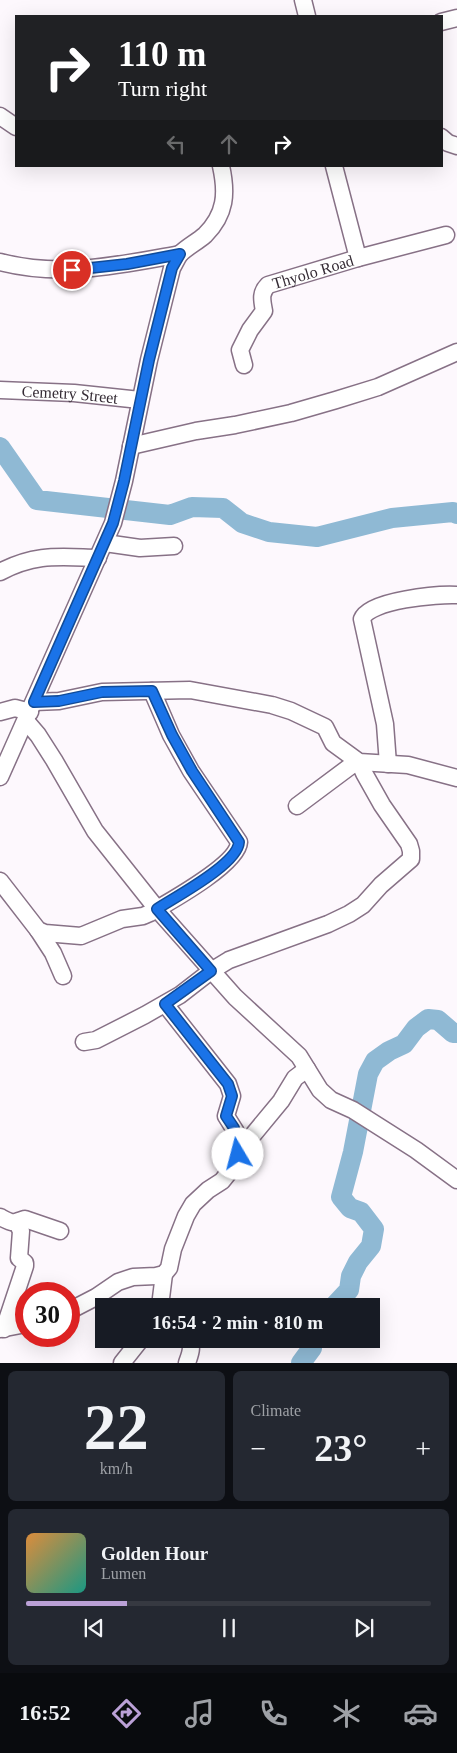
<!DOCTYPE html>
<meta charset="utf-8">
<style>
:root{--surface:#171b24;--page:#242831;--text:#f1f3f6;--muted:#9ea1a6;--line:#363941;--accent:#bba1d7}
body{margin:0;font-family:"Times New Roman",serif;background:var(--page);color:var(--text);height:100vh;display:flex;flex-direction:column;font-size:19px;white-space:nowrap}
*{box-sizing:border-box;margin:0}
p{font-size:16px;color:var(--muted)}
.icon{flex:none;width:28px;height:28px;fill:none;stroke:currentColor;stroke-width:2;stroke-linecap:round;stroke-linejoin:round}
.map{position:relative;height:1363px;overflow:hidden}
.sheet{display:flex;flex-direction:column;gap:8px;padding:8px;background:#0d0f14;flex:1}
.sheet>*{flex:none}
.banner{position:absolute;left:15px;top:15px;width:428px;height:152px;border-radius:0px;box-shadow:0 5px 20px #0002;background:#202124;color:#fff;overflow:hidden}
.speed{position:absolute;left:15px;top:1282px;display:flex;gap:10px;font-size:25px;font-weight:700;text-align:center}
.speed>*{display:grid;place-content:center;width:65px;height:65px;border-radius:50%;background:var(--surface);box-shadow:0 5px 20px #0002;line-height:1}
.speed .limit{border:8px solid #d22;background:#fff;color:#111}
.pin{position:absolute;display:grid;place-items:center;width:42px;height:42px;color:#fff;margin:-21px;border:2px solid #fff;border-radius:50%;box-shadow:0 1px 5px #0007}
.me{position:absolute;width:55px;margin:-28px;rotate:352deg;stroke-linejoin:round;filter:drop-shadow(0 0 4px #0008)}
.turn{display:flex;align-items:center;gap:18px;height:105px;padding:0 20px;font-size:22px}
.turn .icon{width:65px;height:65px;stroke-width:2.5}
.turn b{display:block;font-size:35px;line-height:42px}
.lanes{display:flex;align-items:center;height:48px;padding:0 20px;background:#0003;justify-content:center;gap:25px;direction:ltr}
.lanes .off{opacity:.35}
.big{font-size:38px;font-weight:800;line-height:1.1}
.sheet .card{flex:1;display:flex;flex-direction:column;justify-content:center;gap:8px;min-width:0;padding:0 18px;border-radius:8px;background:var(--page)}
.sheet .dial{align-items:center;gap:0}
.dial b{font-size:65px;line-height:1}
.song{display:flex;align-items:center;gap:15px}
.cover{width:60px;height:60px;border-radius:8px;background:linear-gradient(135deg,hsl(30 70% 55%),hsl(170 70% 35%))}
.played{height:5px;border-radius:2px;background:linear-gradient(90deg,var(--accent) 25%,var(--line) 25%)}
.keys{display:flex;justify-content:space-around;direction:ltr}
.heat{display:flex;justify-content:space-between;align-items:center;font-size:28px;direction:ltr}
.sheet .tiles{flex:1;display:grid;gap:8px;grid-template-columns:1fr 1fr}
.card:last-child{grid-column:span 2}
.trip{position:absolute;left:95px;top:1298px;width:285px;height:50px;border-radius:0px;background:var(--surface);box-shadow:0 5px 20px #0002;font-weight:800;line-height:50px;text-align:center}
.menu{display:flex;height:80px;justify-content:space-around;align-items:center;background:#090b0e;color:var(--muted)}
.menu .icon{width:35px;height:35px}
.menu .active{color:var(--accent)}
.menu b{font-size:22px;color:var(--text)}
.map>svg:first-child{display:block}
.lines{fill:none;stroke-linecap:round;stroke-linejoin:round}
.river{stroke:#8fb9d4;stroke-width:20}
.minor-casing{stroke:#877186;stroke-width:19}
.minor{stroke:#fff;stroke-width:16}
.route-casing{stroke:#114b97;stroke-width:12}
.route{stroke:#1a73e8;stroke-width:9}
.labels{text-anchor:middle;stroke-width:4;stroke-linejoin:round;paint-order:stroke}
.street-label{font-size:16px;fill:#352c35;stroke:#fff}
</style>
<div class="map">
<svg width="457" height="1363" viewBox="0 0 457 1363">
<rect width="100%" height="100%" fill="#fdf8fd"/>
<g class="lines">
<path class="river" d="M 0,447 L 37,500 L 170,515 L 192,507 L 223,508 L 242,523 L 269,532 L 317,537 L 392,518 L 453,512 L 457,514
M 334,1306 L 349,1290 L 351,1276 L 358,1262 L 371,1246 L 374,1229 L 361,1212 L 350,1208 L 341,1197 L 353,1152 L 368,1074 L 375,1061 L 389,1051 L 404,1044 L 416,1028 L 428,1019 L 438,1020 L 453,1033 L 457,1033
M 301,1363 L 312,1348 L 309,1339"/>
<defs>
<g id="minor">
<path d="M 303,0 L 307,16"/>
<path d="M 441,22 L 457,18"/>
<path d="M 0,116 L 16,127"/>
<path d="M 441,137 L 448,143 L 457,146"/>
<path d="M 334,166 L 358,258"/>
<path d="M 0,262 C 62,278 119,265 180,254"/>
<path id="s1" d="M 244,365 L 240,350 L 250,330 L 264,311 C 262,300 260,293 268,285 L 358,258 L 446,235"/>
<path id="s2" d="M 0,390 L 74,393 L 140,400"/>
<path d="M 131,446 L 196,431 L 235,425 L 291,413 L 336,400 L 378,387 L 457,352"/>
<path d="M 105,543 L 140,548 L 174,546"/>
<path d="M 0,572 C 36,553 59,557 98,558"/>
<path d="M 34,702 L 59,701 L 102,692 L 190,690 L 272,705 L 291,711 L 325,727 L 333,743 L 359,762 L 408,765 L 457,778"/>
<path d="M 0,712 L 15,708 L 30,712"/>
<path d="M 26,721 L 38,735 L 54,760 L 95,831 L 157,909 L 235,997 L 299,1056 L 320,1090 L 331,1100 L 353,1110 L 416,1150 L 457,1180"/>
<path d="M 388,764 L 385,724 L 362,619 C 369,600 438,594 457,595"/>
<path d="M 0,777 L 113,523 L 124,481 L 149,360 L 172,268 C 175,263 177,258 180,254 C 187,247 197,242 205,235 C 226,214 227,193 221,166"/>
<path d="M 0,881 L 38,930 L 45,933 L 81,936 L 122,919 L 143,916 L 150,913 C 169,902 238,864 239,842 L 191,771 L 171,735 L 152,691"/>
<path d="M 38,930 L 53,953 L 63,976"/>
<path d="M 165,1004 L 228,1084 L 232,1096 L 226,1116 L 236,1132 L 238,1153"/>
<path d="M 84,1042 L 96,1040 L 145,1015 L 180,995 L 211,971 L 229,960 L 328,924 L 349,914 L 363,905 L 381,885 L 411,859 L 411,851 L 409,844 L 382,805 L 364,773 L 359,762 L 356,762 L 297,806"/>
<path d="M 0,1217 C 14,1224 11,1223 25,1219 L 60,1231"/>
<path d="M 160,1306 L 164,1274"/>
<path d="M 69,1311 L 96,1297 L 118,1282 L 133,1277 L 156,1276 L 164,1274 L 169,1268 L 173,1249 L 186,1216 L 193,1204 L 208,1190 L 222,1181 L 230,1171 L 238,1153 L 281,1101 L 295,1078 L 307,1069"/>
<path d="M 0,1329 L 26,1324"/>
<path d="M 4,1329 L 25,1266 L 25,1263 L 19,1258 L 21,1231 L 17,1223"/>
<path d="M 187,1339 C 194,1346 190,1354 187,1363"/>
<path d="M 122,1363 L 141,1339"/>
</g>
</defs>
<use href="#minor" class="minor-casing"/>
<use href="#minor" class="minor"/>
</g>
<g class="lines">
<defs>
<path id="route" d="M 72,270 L 127,264 L 180,254 L 172,268 L 149,360 L 124,481 L 113,523 L 34,702 L 59,701 L 102,692 L 152,691 L 172,735 L 192,771 L 239,842 C 238,864 175,897 157,909 L 211,971 L 165,1004 L 228,1084 L 232,1096 L 226,1116 L 234,1128 L 238,1154"/>
</defs>
<use href="#route" class="route-casing"/>
<use href="#route" class="route"/>
</g>
<g class="labels">
<g class="street-label">
<text dy="6" stroke="none"><textPath href="#s1" startOffset="136">Thyolo Road</textPath></text>
<text dy="6" stroke="none"><textPath href="#s2" startOffset="70">Cemetry Street</textPath></text>
</g>
</g>
</svg>
<div class="speed"><div class="limit">30</div></div>
<div class="pin" style="left:72px;top:270px;background:#d93025"><svg class="icon" aria-label="arrive" viewBox="0 0 24 24"><path d="M6 21V4h12l-3 4 3 4H6"/></svg></div>
<svg class="me" style="left:238px;top:1154px" viewBox="-20 -20 40 40"><circle r="19" fill="#fff"/><path d="M0-13L10 11 0 6-10 11z" fill="#1a73e8"/></svg>
<div class="trip">16:54 · 2 min · 810 m</div>
<div class="banner">
<div class="turn"><svg class="icon" aria-label="right" viewBox="0 0 24 24"><path d="M7 20v-9h11M14 6l5 5-5 5"/></svg><div><b>110 m</b>Turn right</div></div>
<div class="lanes"><svg class="icon off" aria-label="left" viewBox="0 0 24 24"><path d="M17 20v-9H6M10 6l-5 5 5 5"/></svg><svg class="icon off" aria-label="ahead" viewBox="0 0 24 24"><path d="M12 20V5M6 11l6-6 6 6"/></svg><svg class="icon" aria-label="right" viewBox="0 0 24 24"><path d="M7 20v-9h11M14 6l5 5-5 5"/></svg></div>
</div>
</div>
<section class="sheet">
<div class="tiles">
<div class="card dial"><b>22</b><p>km/h</p></div>
<div class="card"><p>Climate</p>
<div class="heat"><a>−</a><b class="big">23°</b><a>+</a></div>
</div>
<div class="card">
<div class="song"><i class="cover"></i><div><b>Golden Hour</b><p>Lumen</p></div></div>
<div class="played"></div>
<div class="keys"><svg class="icon" aria-label="previous" viewBox="0 0 24 24"><path d="M18 5L8 12l10 7zM5 5v14"/></svg><svg class="icon" aria-label="pause" viewBox="0 0 24 24"><path d="M8 5v14M16 5v14"/></svg><svg class="icon" aria-label="next" viewBox="0 0 24 24"><path d="M6 5l10 7-10 7zM19 5v14"/></svg></div>
</div>
</div>
</section>
<nav class="menu">
<b>16:52</b>
<svg class="icon active" aria-label="directions" viewBox="0 0 24 24"><path d="M12 3l9 9-9 9-9-9zM9 14v-3h6M13 9l2 2-2 2"/></svg>
<svg class="icon" aria-label="music" viewBox="0 0 24 24"><path d="M9 18V5l10-2v13"/><circle cx="6" cy="18" r="3"/><circle cx="16" cy="16" r="3"/></svg>
<svg class="icon" aria-label="phone" viewBox="0 0 24 24"><path d="M5 4h4l2 5-3 2q2 4 5 5l2-3 5 2v4C11 20 4 13 5 4z"/></svg>
<svg class="icon" aria-label="climate" viewBox="0 0 24 24"><path d="M12 3v18M4 7l16 10M4 17L20 7"/></svg>
<svg class="icon" aria-label="car" viewBox="0 0 24 24"><path d="M5 17H2v-5l4-1 3-4h7l3 4 3 1v5h-3M9 17h6M6 11h13"/><circle cx="7" cy="17" r="2"/><circle cx="17" cy="17" r="2"/></svg>
</nav>
